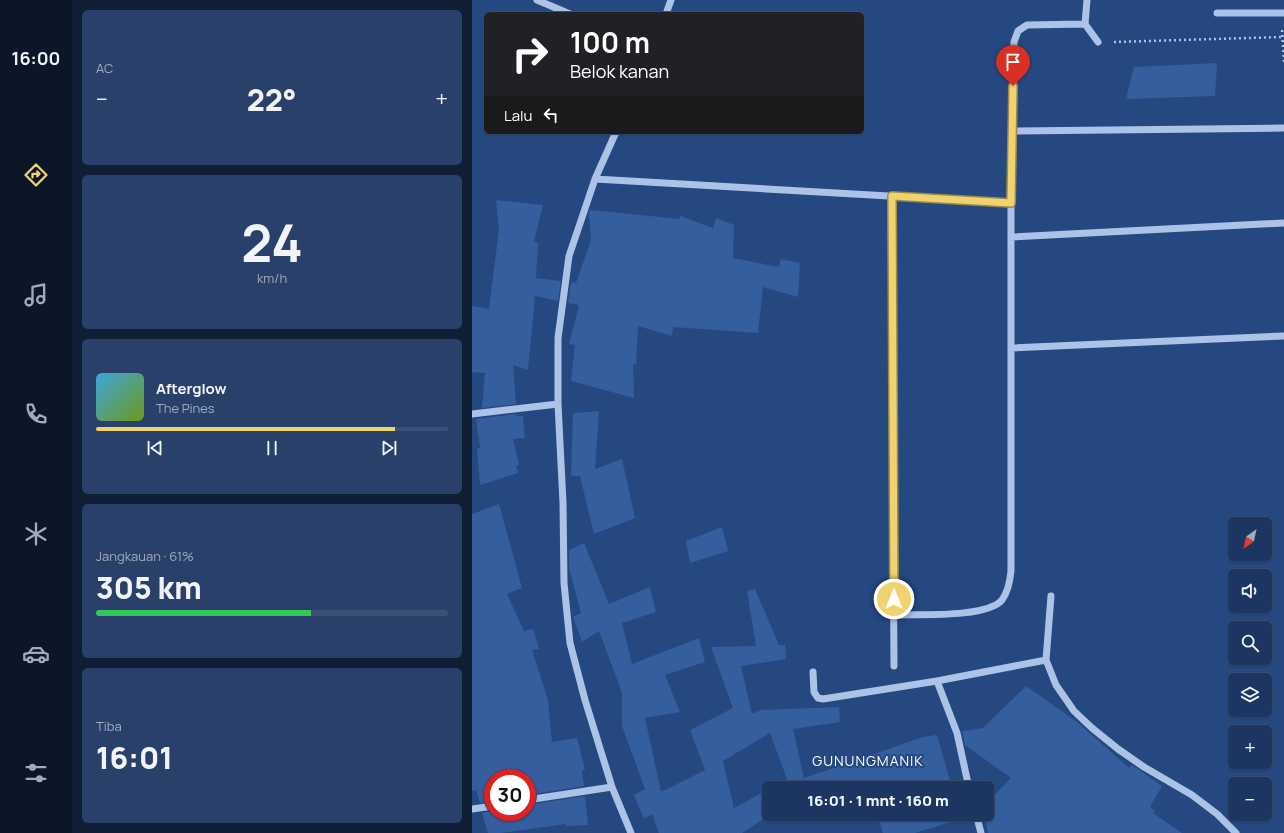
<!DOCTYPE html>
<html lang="id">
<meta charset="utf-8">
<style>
:root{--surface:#1c3661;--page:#29416a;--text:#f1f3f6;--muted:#a0abbd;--line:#3a5076;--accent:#f0d371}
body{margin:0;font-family:Manrope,sans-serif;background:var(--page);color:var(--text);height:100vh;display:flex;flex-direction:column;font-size:15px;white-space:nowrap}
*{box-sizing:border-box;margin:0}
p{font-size:13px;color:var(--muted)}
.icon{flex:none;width:22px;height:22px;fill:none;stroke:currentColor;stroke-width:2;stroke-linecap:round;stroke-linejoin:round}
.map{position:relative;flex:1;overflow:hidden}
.side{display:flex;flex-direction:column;gap:10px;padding:10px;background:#0f1e35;width:400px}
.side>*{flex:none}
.guide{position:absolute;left:12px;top:12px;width:380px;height:122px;border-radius:6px;box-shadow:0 1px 3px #0004,0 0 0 1px var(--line);background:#202124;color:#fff;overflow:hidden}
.needle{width:26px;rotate:213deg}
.buttons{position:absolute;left:756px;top:517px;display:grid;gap:8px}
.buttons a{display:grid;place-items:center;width:44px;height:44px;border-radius:6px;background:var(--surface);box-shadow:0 1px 3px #0004,0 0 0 1px var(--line);font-size:20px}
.speed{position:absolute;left:12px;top:769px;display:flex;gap:8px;font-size:20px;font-weight:700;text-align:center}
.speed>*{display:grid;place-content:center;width:52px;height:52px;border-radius:50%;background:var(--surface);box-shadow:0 1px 3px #0004,0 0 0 1px var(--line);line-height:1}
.speed .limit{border:6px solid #d22;background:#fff;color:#111}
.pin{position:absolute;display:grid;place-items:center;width:34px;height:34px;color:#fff;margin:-41px -17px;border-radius:50% 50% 50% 0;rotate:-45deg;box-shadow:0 0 4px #0007}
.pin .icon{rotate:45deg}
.me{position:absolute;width:44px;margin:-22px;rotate:0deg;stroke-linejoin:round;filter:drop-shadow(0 0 3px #0008)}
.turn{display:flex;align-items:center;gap:14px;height:84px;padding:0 20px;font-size:18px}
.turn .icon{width:52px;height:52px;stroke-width:2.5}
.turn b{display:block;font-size:28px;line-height:34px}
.then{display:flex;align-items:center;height:38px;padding:0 20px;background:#0003;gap:8px;font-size:15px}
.big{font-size:30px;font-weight:800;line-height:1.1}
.side .tile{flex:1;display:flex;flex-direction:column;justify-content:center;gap:6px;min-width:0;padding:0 14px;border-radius:6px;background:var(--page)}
.side .dial{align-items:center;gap:0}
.dial b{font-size:52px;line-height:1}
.song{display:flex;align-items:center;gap:12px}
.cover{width:48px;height:48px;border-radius:6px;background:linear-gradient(135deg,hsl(200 70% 55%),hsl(80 70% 35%))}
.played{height:4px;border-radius:2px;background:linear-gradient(90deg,var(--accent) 85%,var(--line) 85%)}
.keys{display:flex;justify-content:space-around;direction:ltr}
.heat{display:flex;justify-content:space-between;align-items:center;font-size:22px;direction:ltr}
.charge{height:6px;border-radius:3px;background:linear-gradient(90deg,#34c759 61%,var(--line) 0)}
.trip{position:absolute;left:290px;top:781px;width:232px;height:40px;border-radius:6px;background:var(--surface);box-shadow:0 1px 3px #0004,0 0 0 1px var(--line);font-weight:800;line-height:40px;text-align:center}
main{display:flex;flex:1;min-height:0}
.dock{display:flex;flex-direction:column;width:72px;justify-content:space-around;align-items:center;background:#0b1627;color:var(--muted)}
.dock .icon{width:28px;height:28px}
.dock .current{color:var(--accent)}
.dock b{font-size:18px;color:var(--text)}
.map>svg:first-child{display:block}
.building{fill:#355e9e}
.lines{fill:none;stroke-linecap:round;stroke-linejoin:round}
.path{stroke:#acc3e7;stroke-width:2.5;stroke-dasharray:2 3;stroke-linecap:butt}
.minor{stroke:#acc3e7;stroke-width:7}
.route-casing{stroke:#9c8949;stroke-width:10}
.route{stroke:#f0d371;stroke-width:7}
.labels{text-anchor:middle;stroke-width:4;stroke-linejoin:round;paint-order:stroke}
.quarter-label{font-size:14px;letter-spacing:1px;fill:#fff;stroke:#254881}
</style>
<main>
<nav class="dock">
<b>16:00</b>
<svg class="icon current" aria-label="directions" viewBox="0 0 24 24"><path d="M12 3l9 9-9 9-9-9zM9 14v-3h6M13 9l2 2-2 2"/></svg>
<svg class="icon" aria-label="music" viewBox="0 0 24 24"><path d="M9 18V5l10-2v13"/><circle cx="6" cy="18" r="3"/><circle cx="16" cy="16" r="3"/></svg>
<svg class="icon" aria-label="phone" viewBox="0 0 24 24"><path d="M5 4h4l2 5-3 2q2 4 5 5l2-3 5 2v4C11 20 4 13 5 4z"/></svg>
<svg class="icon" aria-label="climate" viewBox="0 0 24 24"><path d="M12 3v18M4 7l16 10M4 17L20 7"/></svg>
<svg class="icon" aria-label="car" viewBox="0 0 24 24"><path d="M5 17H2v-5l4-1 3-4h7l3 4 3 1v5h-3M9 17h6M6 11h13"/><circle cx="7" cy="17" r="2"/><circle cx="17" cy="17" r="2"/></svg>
<svg class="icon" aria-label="filters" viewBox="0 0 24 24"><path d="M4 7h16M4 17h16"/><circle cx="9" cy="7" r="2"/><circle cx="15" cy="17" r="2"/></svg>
</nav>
<section class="side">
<div class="tile"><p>AC</p>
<div class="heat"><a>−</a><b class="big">22°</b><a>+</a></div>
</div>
<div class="tile dial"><b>24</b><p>km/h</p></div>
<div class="tile">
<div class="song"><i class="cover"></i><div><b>Afterglow</b><p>The Pines</p></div></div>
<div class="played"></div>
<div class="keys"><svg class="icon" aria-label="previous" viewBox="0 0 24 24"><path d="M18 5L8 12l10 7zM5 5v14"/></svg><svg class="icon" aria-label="pause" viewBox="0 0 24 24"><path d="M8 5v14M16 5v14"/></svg><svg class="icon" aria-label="next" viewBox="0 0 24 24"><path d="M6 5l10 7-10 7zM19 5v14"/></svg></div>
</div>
<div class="tile"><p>Jangkauan · 61%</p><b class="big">305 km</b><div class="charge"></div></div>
<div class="tile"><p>Tiba</p><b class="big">16:01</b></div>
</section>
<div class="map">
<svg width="812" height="833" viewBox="0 0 812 833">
<rect width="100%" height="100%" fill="#254881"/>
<path class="building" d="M 745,63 L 743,96 L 654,99 L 662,67 Z
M 24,200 L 71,205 L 62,242 L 66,243 L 64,278 L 89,281 L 86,301 L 63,296 L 56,370 L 41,365 L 44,404 L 10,408 L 13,373 L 0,372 L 0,306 L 17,309 L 27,229 Z
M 118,210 L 208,219 L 208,216 L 241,228 L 244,218 L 262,225 L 261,258 L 307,267 L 309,259 L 328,263 L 326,297 L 291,287 L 286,333 L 201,327 L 200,336 L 166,326 L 164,365 L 161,364 L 162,398 L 99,381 L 103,345 L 97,344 L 107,305 L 96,303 L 99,282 L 104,283 L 119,240 L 117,213 Z
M 127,411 L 123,469 L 150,459 L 163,518 L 122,534 L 108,476 L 99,476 L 101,413 Z
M 44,414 L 44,416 L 51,416 L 53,438 L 41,439 L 47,465 L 44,466 L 46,473 L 8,485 L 5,449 L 8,448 L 4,419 Z
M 27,504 L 50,588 L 35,594 L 52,631 L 61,629 L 67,649 L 60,650 L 76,700 L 80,742 L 105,738 L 113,770 L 110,770 L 112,786 L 55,795 L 55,778 L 21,778 L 21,801 L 8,803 L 4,790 L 0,791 L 0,514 Z
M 250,527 L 256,551 L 218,563 L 214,541 Z
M 112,543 L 137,604 L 178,587 L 184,612 L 150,623 L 160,664 L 227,638 L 233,662 L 193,675 L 208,712 L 173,718 L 189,792 L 233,770 L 218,730 L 261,708 L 239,647 L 284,646 L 275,591 L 283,589 L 307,645 L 313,645 L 314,659 L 269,666 L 280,714 L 289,710 L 367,707 L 368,722 L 321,729 L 332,778 L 451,737 L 465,735 L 480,788 L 299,788 L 315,779 L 298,733 L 251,761 L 262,808 L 297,789 L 297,814 L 312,814 L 300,822 L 298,815 L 270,833 L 187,833 L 180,814 L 172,819 L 162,795 L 173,789 L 150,726 L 150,693 L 127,631 L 110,642 L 101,617 L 109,613 L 97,568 L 97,550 Z
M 554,686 L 605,722 L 657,768 L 660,765 L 690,786 L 678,807 L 683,811 L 681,813 L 710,833 L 516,833 L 512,814 L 515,814 L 515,803 L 539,778 L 493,745 L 490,731 L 511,728 Z
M 113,796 L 116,825 L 94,826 L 94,824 L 28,833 L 16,833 L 10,813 L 21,811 L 55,812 L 55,805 Z
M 405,814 L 487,814 L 488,819 L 443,833 L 411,833 Z"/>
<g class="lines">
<path class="path" d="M 810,30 L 812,63
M 642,42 L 810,37"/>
<path class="minor" d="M 65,0 L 98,14
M 745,13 L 812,13
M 194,14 L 199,0
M 613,24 L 615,0
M 540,131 L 812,128
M 144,132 L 123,179 L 97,256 L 86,338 L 86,404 L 91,503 L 92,583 L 98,643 L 113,700 L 140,787 L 159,833
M 123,179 L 539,203
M 419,196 L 422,666
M 539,237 L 812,223
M 539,348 L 812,336
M 0,414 L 86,404
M 579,596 L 574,660 L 584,685 L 602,711 L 620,728 L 646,749 L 672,767 L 720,795 L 745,814 L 764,833
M 422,615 C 446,614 515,618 530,600 C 536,592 538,581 539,571 L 539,203 L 542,42 L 546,31 L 555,25 L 613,24 L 626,42
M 341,672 L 342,692 L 346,698 L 351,699 L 465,681 L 485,733 L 497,788
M 465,681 L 574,660
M 55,800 L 140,787
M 0,809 L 21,806
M 504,814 L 509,833"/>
</g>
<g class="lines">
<defs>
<path id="route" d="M 422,599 L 420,196 L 539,203 L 541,86"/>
</defs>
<use href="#route" class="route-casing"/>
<use href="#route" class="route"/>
</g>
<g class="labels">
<g class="quarter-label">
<text x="396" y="766">GUNUNGMANIK</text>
</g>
</g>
</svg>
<div class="buttons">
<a><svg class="needle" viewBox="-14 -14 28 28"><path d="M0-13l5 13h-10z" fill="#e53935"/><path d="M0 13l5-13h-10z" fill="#a0abbd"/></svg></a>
<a><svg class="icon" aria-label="sound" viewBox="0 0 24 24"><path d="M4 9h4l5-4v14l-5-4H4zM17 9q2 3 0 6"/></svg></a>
<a><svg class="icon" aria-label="search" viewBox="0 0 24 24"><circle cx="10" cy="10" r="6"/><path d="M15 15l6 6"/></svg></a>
<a><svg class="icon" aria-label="layers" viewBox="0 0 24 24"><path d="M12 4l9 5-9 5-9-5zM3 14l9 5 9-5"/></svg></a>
<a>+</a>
<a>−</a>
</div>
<div class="speed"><div class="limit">30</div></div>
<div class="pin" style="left:541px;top:86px;background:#d93025"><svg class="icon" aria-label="arrive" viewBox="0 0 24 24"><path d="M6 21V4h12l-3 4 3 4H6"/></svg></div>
<svg class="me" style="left:422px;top:599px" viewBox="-20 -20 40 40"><circle r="17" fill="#f0d371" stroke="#fff" stroke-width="3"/><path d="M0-11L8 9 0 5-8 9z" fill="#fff"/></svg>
<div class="trip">16:01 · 1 mnt · 160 m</div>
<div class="guide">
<div class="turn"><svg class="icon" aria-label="right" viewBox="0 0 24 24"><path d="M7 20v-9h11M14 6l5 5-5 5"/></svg><div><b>100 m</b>Belok kanan</div></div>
<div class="then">Lalu<svg class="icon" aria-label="left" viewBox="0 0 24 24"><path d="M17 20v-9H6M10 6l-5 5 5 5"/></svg></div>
</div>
</div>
</main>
